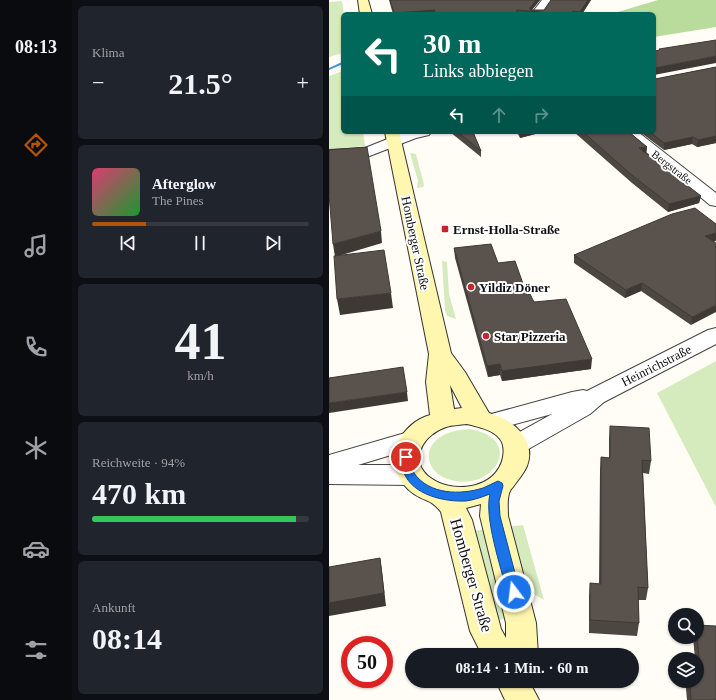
<!DOCTYPE html>
<html lang="de">
<meta charset="utf-8">
<style>
:root{--surface:#171b24;--page:#20242c;--text:#f1f3f6;--muted:#9ea1a6;--line:#363941;--accent:#b45309}
body{margin:0;font-family:Georgia,serif;background:var(--page);color:var(--text);height:100vh;display:flex;flex-direction:column;font-size:15px;white-space:nowrap}
*{box-sizing:border-box;margin:0}
p{font-size:13px;color:var(--muted)}
.icon{flex:none;width:22px;height:22px;fill:none;stroke:currentColor;stroke-width:2;stroke-linecap:round;stroke-linejoin:round}
.map{position:relative;flex:1;overflow:hidden}
.panel{display:flex;flex-direction:column;gap:6px;padding:6px;background:#0d0f14;width:257px}
.panel>*{flex:none}
.banner{position:absolute;left:12px;top:12px;width:315px;height:122px;border-radius:6px;box-shadow:0 1px 3px #0004;background:#00695c;color:#fff;overflow:hidden}
.buttons{position:absolute;left:339px;top:608px;display:grid;gap:8px}
.buttons a{display:grid;place-items:center;width:36px;height:36px;border-radius:50%;background:var(--surface);box-shadow:0 1px 3px #0004;font-size:20px}
.speed{position:absolute;left:12px;top:636px;display:flex;gap:8px;font-size:20px;font-weight:700;text-align:center}
.speed>*{display:grid;place-content:center;width:52px;height:52px;border-radius:50%;background:var(--surface);box-shadow:0 1px 3px #0004;line-height:1}
.speed .limit{border:6px solid #d22;background:#fff;color:#111}
.pin{position:absolute;display:grid;place-items:center;width:34px;height:34px;color:#fff;margin:-17px;border:2px solid #fff;border-radius:50%;box-shadow:0 1px 4px #0007}
.me{position:absolute;width:44px;margin:-22px;rotate:345deg;stroke-linejoin:round;filter:drop-shadow(0 0 3px #0008)}
.turn{display:flex;align-items:center;gap:14px;height:84px;padding:0 16px;font-size:18px}
.turn .icon{width:52px;height:52px;stroke-width:2.5}
.turn b{display:block;font-size:28px;line-height:34px}
.lanes{display:flex;align-items:center;height:38px;padding:0 16px;background:#0003;justify-content:center;gap:20px;direction:ltr}
.lanes .off{opacity:.35}
.big{font-size:30px;font-weight:600;line-height:1.1}
.panel .card{flex:1;display:flex;flex-direction:column;justify-content:center;gap:6px;min-width:0;padding:0 14px;border-radius:6px;background:var(--page)}
.panel .dial{align-items:center;gap:0}
.dial b{font-size:52px;line-height:1}
.song{display:flex;align-items:center;gap:12px}
.cover{width:48px;height:48px;border-radius:6px;background:linear-gradient(135deg,hsl(340 70% 55%),hsl(130 70% 35%))}
.played{height:4px;border-radius:2px;background:linear-gradient(90deg,var(--accent) 25%,var(--line) 25%)}
.keys{display:flex;justify-content:space-around;direction:ltr}
.heat{display:flex;justify-content:space-between;align-items:center;font-size:22px;direction:ltr}
.charge{height:6px;border-radius:3px;background:linear-gradient(90deg,#34c759 94%,var(--line) 0)}
.trip{position:absolute;left:76px;top:648px;width:234px;height:40px;border-radius:20px;background:var(--surface);box-shadow:0 1px 3px #0004;font-weight:600;line-height:40px;text-align:center}
main{display:flex;flex:1;min-height:0}
.tabs{display:flex;flex-direction:column;width:72px;justify-content:space-around;align-items:center;background:#090b0e;color:var(--muted)}
.tabs .icon{width:28px;height:28px}
.tabs .selected{color:var(--accent)}
.tabs b{font-size:18px;color:var(--text)}
.map>svg:first-child{display:block}
.green{fill:#d5ebbd}
.forest{fill:#b9dc9c}
.lines{fill:none;stroke-linecap:round;stroke-linejoin:round}
.stream{fill:#3f96cf;fill-rule:evenodd}
.street-casing{stroke:#444;stroke-width:2}
.secondary-casing{stroke:#333;stroke-width:2}
.street{fill:#fff;fill-rule:evenodd}
.secondary{fill:#fff6b0;fill-rule:evenodd}
.wall{fill:#4d4742}
.shaded-wall{fill:#3f3936}
.building{fill:#5a524d;stroke:#3f3936}
.route{fill:#1a73e8;stroke:#114b97}
.poi-dot{fill:#c4262e;stroke:#fff;stroke-width:1.5}
.labels{text-anchor:middle;stroke-width:4;stroke-linejoin:round;paint-order:stroke}
.far-street-label{font-size:11px;fill:#111;stroke:#fff}
.poi-label{font-size:13px;font-weight:bold;fill:#111;stroke:#fff;text-anchor:start}
.street-label{font-size:13px;fill:#111;stroke:#fff}
.near-street-label{font-size:16px;fill:#111;stroke:#fff}
</style>
<main>
<nav class="tabs">
<b>08:13</b>
<svg class="icon selected" aria-label="directions" viewBox="0 0 24 24"><path d="M12 3l9 9-9 9-9-9zM9 14v-3h6M13 9l2 2-2 2"/></svg>
<svg class="icon" aria-label="music" viewBox="0 0 24 24"><path d="M9 18V5l10-2v13"/><circle cx="6" cy="18" r="3"/><circle cx="16" cy="16" r="3"/></svg>
<svg class="icon" aria-label="phone" viewBox="0 0 24 24"><path d="M5 4h4l2 5-3 2q2 4 5 5l2-3 5 2v4C11 20 4 13 5 4z"/></svg>
<svg class="icon" aria-label="climate" viewBox="0 0 24 24"><path d="M12 3v18M4 7l16 10M4 17L20 7"/></svg>
<svg class="icon" aria-label="car" viewBox="0 0 24 24"><path d="M5 17H2v-5l4-1 3-4h7l3 4 3 1v5h-3M9 17h6M6 11h13"/><circle cx="7" cy="17" r="2"/><circle cx="17" cy="17" r="2"/></svg>
<svg class="icon" aria-label="filters" viewBox="0 0 24 24"><path d="M4 7h16M4 17h16"/><circle cx="9" cy="7" r="2"/><circle cx="15" cy="17" r="2"/></svg>
</nav>
<section class="panel">
<div class="card"><p>Klima</p>
<div class="heat"><a>−</a><b class="big">21.5°</b><a>+</a></div>
</div>
<div class="card">
<div class="song"><i class="cover"></i><div><b>Afterglow</b><p>The Pines</p></div></div>
<div class="played"></div>
<div class="keys"><svg class="icon" aria-label="previous" viewBox="0 0 24 24"><path d="M18 5L8 12l10 7zM5 5v14"/></svg><svg class="icon" aria-label="pause" viewBox="0 0 24 24"><path d="M8 5v14M16 5v14"/></svg><svg class="icon" aria-label="next" viewBox="0 0 24 24"><path d="M6 5l10 7-10 7zM19 5v14"/></svg></div>
</div>
<div class="card dial"><b>41</b><p>km/h</p></div>
<div class="card"><p>Reichweite · 94%</p><b class="big">470 km</b><div class="charge"></div></div>
<div class="card"><p>Ankunft</p><b class="big">08:14</b></div>
</section>
<div class="map">
<svg width="387" height="700" viewBox="0 0 387 700">
<rect width="100%" height="100%" fill="#fffdf5"/>
<path class="green" d="M 13,1 L 15,14 L 14,53 L 0,57 L 0,2 Z
M 14,71 L 14,132 L 34,132 L 36,146 L 0,150 L 0,76 Z
M 81,153 L 87,154 L 95,185 L 94,187 L 88,188 L 89,181 Z
M 113,261 L 118,262 L 120,294 L 127,319 L 118,316 L 116,310 Z
M 387,361 L 387,507 L 328,393 Z
M 140,429 C 197,438 166,492 122,480 C 98,474 91,449 113,436 C 121,431 131,430 140,429 Z
M 194,525 L 215,600 L 195,588 L 176,527 Z
M 160,529 L 177,617 L 174,619 L 169,620 L 143,531 Z"/>
<path class="forest" d="M 329,0 L 387,0 L 387,27 L 325,37 L 325,14 L 282,14 Z"/>
<g class="lines">
<path class="stream" d="M 13,62 L 14,62 L 14,64 L 0,70 L 0,68 Z"/>
<defs>
<path id="street" d="M 213,0 L 224,0 L 214,14 L 202,14 Z
M 76,132 L 102,132 L 100,135 L 87,138 L 38,157 L 0,160 L 0,150 L 36,148 Z
M 293,132 L 309,132 L 387,193 L 387,206 L 381,205 Z
M 387,328 L 387,344 L 275,402 L 261,414 L 196,451 L 187,454 L 178,451 L 174,445 L 178,439 L 223,414 L 164,430 L 155,428 L 152,422 L 155,416 L 243,392 L 254,390 L 258,391 L 379,330 Z
M 83,431 L 92,434 L 95,440 L 92,446 L 29,465 L 81,465 L 90,468 L 94,475 L 90,482 L 81,485 L 0,484 L 0,455 Z"/>
<path id="secondary" d="M 29,0 L 39,0 L 43,14 L 31,14 Z
M 56,132 L 70,132 L 122,353 L 136,372 L 160,413 C 183,419 208,439 198,466 C 195,473 189,480 184,487 C 177,493 179,507 179,516 L 207,623 L 209,655 L 153,655 L 141,631 L 112,512 C 102,499 97,502 85,494 C 68,482 60,461 69,442 C 76,429 87,419 101,415 L 97,382 L 100,354 ZM 121,385 L 133,408 L 125,409 ZM 138,424 C 149,427 163,429 171,439 C 175,444 175,451 174,457 C 168,490 121,495 99,476 C 79,458 96,434 117,427 C 123,425 131,425 138,424 ZM 152,504 L 151,516 L 177,623 L 177,638 L 172,629 L 143,520 L 137,508 Z
M 167,681 L 200,681 L 210,700 L 176,700 Z"/>
</defs>
<use href="#street" class="street-casing"/>
<use href="#secondary" class="secondary-casing"/>
<use href="#street" class="street"/>
<use href="#secondary" class="secondary"/>
</g>
<path class="wall" d="M 60,0 L 211,0 L 203,10 L 215,10 L 222,0 L 262,0 L 253,14 L 64,14 Z
M 387,67 L 387,143 L 368,147 L 363,144 L 335,150 L 311,132 L 325,132 L 326,79 Z
M 121,132 L 144,132 L 152,151 L 152,157 Z
M 188,132 L 214,132 L 191,138 Z
M 245,132 L 300,132 L 318,147 L 317,154 L 372,196 L 370,203 L 339,212 L 303,183 Z
M 387,224 L 387,241 L 385,241 L 362,325 L 312,291 L 296,298 L 245,263 L 245,255 Z
M 125,248 L 169,263 L 205,302 L 262,369 L 173,381 L 171,375 L 159,377 L 126,258 Z
M 281,426 L 322,461 L 320,474 L 314,473 L 319,588 L 317,600 L 309,600 L 310,623 L 308,636 L 260,633 L 260,596 L 261,583 L 270,584 L 271,470 L 272,457 L 280,458 L 280,439 Z
M 364,637 L 368,637 L 387,700 L 358,700 L 357,689 L 359,681 L 368,681 L 368,659 L 366,659 Z"/>
<path class="shaded-wall" d="M 207,0 L 211,0 L 202,11 L 201,11 L 201,8 Z
M 259,0 L 262,0 L 253,14 L 251,14 L 251,12 Z
M 106,10 L 106,14 L 65,14 L 65,13 Z
M 387,56 L 387,63 L 325,75 L 325,68 Z
M 191,132 L 214,132 L 191,138 Z
M 387,136 L 387,143 L 368,147 L 369,140 Z
M 364,137 L 363,144 L 335,150 L 335,143 Z
M 318,147 L 317,154 L 310,148 Z
M 372,196 L 370,203 L 339,212 L 340,204 Z
M 52,231 L 53,243 L 6,257 L 4,244 Z
M 387,233 L 387,241 L 375,244 L 376,236 Z
M 313,283 L 312,291 L 296,298 L 297,290 Z
M 62,293 L 64,308 L 11,315 L 8,299 Z
M 387,305 L 387,312 L 362,325 L 363,317 Z
M 263,359 L 262,369 L 173,381 L 173,371 Z
M 171,364 L 171,375 L 159,377 L 158,366 Z
M 78,392 L 79,401 L 0,413 L 0,403 Z
M 51,558 L 53,571 L 57,606 L 0,616 L 0,603 Z"/>
<path class="building" d="M 61,0 L 207,0 L 201,8 L 201,10 L 215,10 L 222,0 L 259,0 L 251,12 L 244,11 L 242,14 L 235,14 L 188,10 L 187,14 L 105,14 L 106,10 L 65,13 Z
M 387,40 L 387,56 L 325,68 L 325,51 L 331,50 L 330,49 Z
M 387,67 L 387,136 L 369,140 L 364,137 L 335,143 L 321,132 L 325,132 L 325,78 L 326,79 Z
M 129,132 L 144,132 L 152,151 Z
M 254,132 L 300,132 L 318,147 L 310,148 L 372,196 L 340,204 L 304,176 Z
M 38,147 L 52,231 L 4,244 L 0,194 L 0,150 Z
M 366,208 L 387,224 L 387,233 L 376,236 L 387,243 L 387,305 L 363,317 L 313,283 L 297,290 L 245,255 L 343,214 Z
M 162,244 L 169,263 L 186,261 L 198,295 L 201,294 L 205,302 L 237,299 L 263,359 L 173,371 L 171,364 L 158,366 L 125,248 Z
M 55,250 L 62,293 L 8,299 L 5,256 Z
M 74,367 L 78,392 L 0,403 L 0,378 Z
M 281,426 L 320,428 L 322,461 L 313,460 L 319,588 L 309,587 L 310,623 L 261,620 L 261,583 L 272,584 L 272,457 L 281,458 Z
M 51,558 L 55,593 L 0,603 L 0,567 Z
M 368,625 L 387,626 L 387,700 L 362,700 L 361,681 L 368,681 L 368,677 L 372,677 L 368,637 Z"/>
<path class="route" d="M 77,454 L 80,455 C 83,460 82,467 85,473 C 100,495 132,495 154,488 C 159,486 164,483 169,481 L 173,483 L 174,486 L 170,501 L 171,516 L 191,592 L 189,596 L 185,598 L 180,596 L 178,592 C 172,567 155,518 161,494 C 153,497 145,500 137,501 C 115,502 84,495 75,473 C 72,467 70,460 73,455 Z"/>
<g class="poi-dot">
<rect x="112" y="225" width="8" height="8" rx="2"/>
<circle cx="142" cy="287" r="4"/>
<circle cx="157" cy="336" r="4"/>
</g>
<g class="labels">
<g class="far-street-label">
<text transform="translate(343 167) rotate(38)" y="4">Bergstraße</text>
</g>
<g class="poi-label">
<text x="124" y="234">Ernst-Holla-Straße</text>
<text x="150" y="292">Yildiz Döner</text>
<text x="165" y="341">Star Pizzeria</text>
</g>
<g class="street-label">
<text transform="translate(87 243) rotate(78)" y="5">Homberger Straße</text>
<text transform="translate(327 365) rotate(-27)" y="5">Heinrichstraße</text>
</g>
<g class="near-street-label">
<text transform="translate(143 575) rotate(74)" y="6">Homberger Straße</text>
</g>
</g>
</svg>
<div class="buttons">
<a><svg class="icon" aria-label="search" viewBox="0 0 24 24"><circle cx="10" cy="10" r="6"/><path d="M15 15l6 6"/></svg></a>
<a><svg class="icon" aria-label="layers" viewBox="0 0 24 24"><path d="M12 4l9 5-9 5-9-5zM3 14l9 5 9-5"/></svg></a>
</div>
<div class="speed"><div class="limit">50</div></div>
<div class="pin" style="left:77px;top:457px;background:#d93025"><svg class="icon" aria-label="arrive" viewBox="0 0 24 24"><path d="M6 21V4h12l-3 4 3 4H6"/></svg></div>
<svg class="me" style="left:185px;top:592px" viewBox="-20 -20 40 40"><circle r="17" fill="#1a73e8" stroke="#fff" stroke-width="3"/><path d="M0-11L8 9 0 5-8 9z" fill="#fff"/></svg>
<div class="trip">08:14 · 1 Min. · 60 m</div>
<div class="banner">
<div class="turn"><svg class="icon" aria-label="left" viewBox="0 0 24 24"><path d="M17 20v-9H6M10 6l-5 5 5 5"/></svg><div><b>30 m</b>Links abbiegen</div></div>
<div class="lanes"><svg class="icon" aria-label="left" viewBox="0 0 24 24"><path d="M17 20v-9H6M10 6l-5 5 5 5"/></svg><svg class="icon off" aria-label="ahead" viewBox="0 0 24 24"><path d="M12 20V5M6 11l6-6 6 6"/></svg><svg class="icon off" aria-label="right" viewBox="0 0 24 24"><path d="M7 20v-9h11M14 6l5 5-5 5"/></svg></div>
</div>
</div>
</main>
